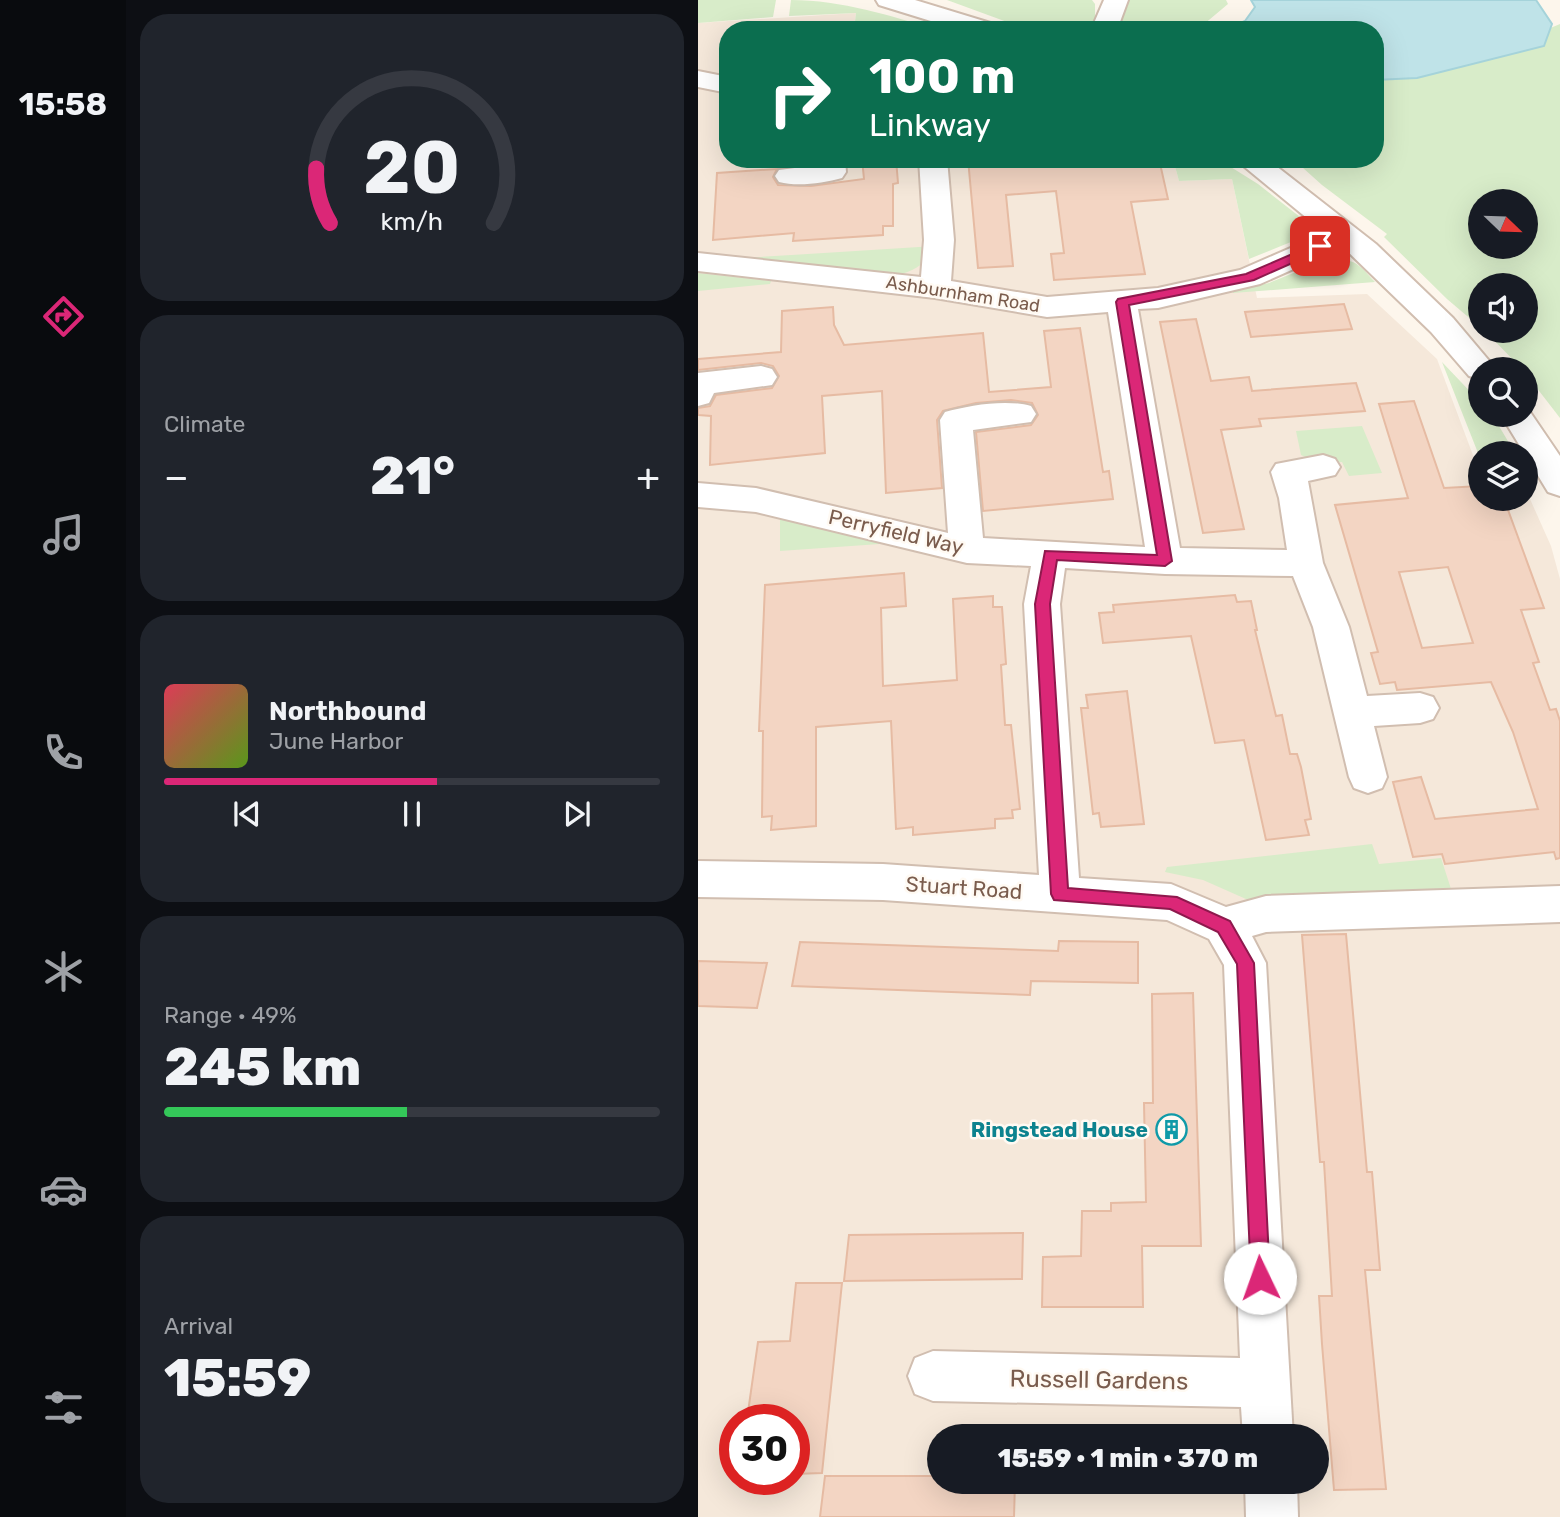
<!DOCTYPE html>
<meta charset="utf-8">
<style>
:root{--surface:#171b24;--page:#20242c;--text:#f1f3f6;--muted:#9ea1a6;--line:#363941;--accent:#db2777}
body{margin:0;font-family:Rubik,sans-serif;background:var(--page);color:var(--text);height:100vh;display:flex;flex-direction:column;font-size:26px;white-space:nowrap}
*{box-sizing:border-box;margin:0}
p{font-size:23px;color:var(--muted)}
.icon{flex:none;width:38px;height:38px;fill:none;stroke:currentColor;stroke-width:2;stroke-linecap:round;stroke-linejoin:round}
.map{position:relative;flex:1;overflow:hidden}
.sheet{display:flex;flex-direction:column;gap:14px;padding:14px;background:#0d0f14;width:572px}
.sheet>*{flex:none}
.banner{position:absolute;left:21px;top:21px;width:665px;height:147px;border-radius:28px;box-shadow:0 7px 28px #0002;background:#0b6e4f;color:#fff;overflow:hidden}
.needle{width:46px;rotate:113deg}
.fabs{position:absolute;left:770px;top:189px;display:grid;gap:14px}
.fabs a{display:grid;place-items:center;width:70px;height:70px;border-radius:50%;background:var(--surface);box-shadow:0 7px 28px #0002;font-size:35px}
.speed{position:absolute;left:21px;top:1404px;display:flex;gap:14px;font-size:35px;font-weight:700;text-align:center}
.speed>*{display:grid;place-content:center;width:91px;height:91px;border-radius:50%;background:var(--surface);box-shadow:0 7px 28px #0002;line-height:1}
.speed .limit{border:10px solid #d22;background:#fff;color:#111}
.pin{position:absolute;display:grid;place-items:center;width:60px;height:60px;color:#fff;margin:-30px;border-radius:14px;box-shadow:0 4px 10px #0006}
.me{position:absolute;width:77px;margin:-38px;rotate:357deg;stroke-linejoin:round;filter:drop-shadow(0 0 5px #0008)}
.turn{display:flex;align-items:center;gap:24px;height:147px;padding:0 35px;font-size:32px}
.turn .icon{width:91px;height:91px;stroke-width:2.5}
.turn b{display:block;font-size:49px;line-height:60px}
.big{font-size:52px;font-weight:800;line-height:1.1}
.sheet .widget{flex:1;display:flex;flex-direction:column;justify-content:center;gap:10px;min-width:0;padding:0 24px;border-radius:28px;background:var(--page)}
.sheet .dial{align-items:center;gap:0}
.dial svg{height:182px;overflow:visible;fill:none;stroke:var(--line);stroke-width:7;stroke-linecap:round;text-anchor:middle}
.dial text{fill:var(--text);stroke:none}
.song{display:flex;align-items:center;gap:21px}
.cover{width:84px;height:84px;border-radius:10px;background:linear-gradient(135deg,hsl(350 70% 55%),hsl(90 70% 35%))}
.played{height:7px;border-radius:4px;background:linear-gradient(90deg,var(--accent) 55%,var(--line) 55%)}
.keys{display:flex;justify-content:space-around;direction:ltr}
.heat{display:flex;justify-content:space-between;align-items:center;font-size:38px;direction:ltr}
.charge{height:10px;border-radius:5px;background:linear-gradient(90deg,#34c759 49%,var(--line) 0)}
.trip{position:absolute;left:229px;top:1424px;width:402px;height:70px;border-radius:35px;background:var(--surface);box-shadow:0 7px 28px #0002;font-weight:800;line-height:70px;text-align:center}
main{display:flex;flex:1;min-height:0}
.menu{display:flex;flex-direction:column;width:126px;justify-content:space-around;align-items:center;background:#090b0e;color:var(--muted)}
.menu .icon{width:49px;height:49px}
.menu .active{color:var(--accent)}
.menu b{font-size:32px;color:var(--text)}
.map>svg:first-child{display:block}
.residential{fill:#f5e8da;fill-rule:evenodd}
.green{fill:#d8ecc9;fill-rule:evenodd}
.water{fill:#bfe3e8;stroke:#a5d3da;stroke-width:2}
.building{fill:#f3d5c3;stroke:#e6bba3;stroke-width:2;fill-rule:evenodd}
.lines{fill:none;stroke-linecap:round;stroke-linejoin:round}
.minor-casing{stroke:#d1beb0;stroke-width:4}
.minor{fill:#fff;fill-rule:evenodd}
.route{fill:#db2777;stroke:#8e194d;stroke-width:2}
.labels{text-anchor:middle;stroke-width:5;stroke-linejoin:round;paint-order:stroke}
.far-street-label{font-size:18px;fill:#7a5c4d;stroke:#fffaf3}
.street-label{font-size:21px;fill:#7a5c4d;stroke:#fffaf3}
.culture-label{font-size:21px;font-weight:bold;fill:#0d838f;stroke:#fffaf3;text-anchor:end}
.near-street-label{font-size:24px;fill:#7a5c4d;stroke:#fffaf3}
</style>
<main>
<nav class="menu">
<b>15:58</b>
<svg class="icon active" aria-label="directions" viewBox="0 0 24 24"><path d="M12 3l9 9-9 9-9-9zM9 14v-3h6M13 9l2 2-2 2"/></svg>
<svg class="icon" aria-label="music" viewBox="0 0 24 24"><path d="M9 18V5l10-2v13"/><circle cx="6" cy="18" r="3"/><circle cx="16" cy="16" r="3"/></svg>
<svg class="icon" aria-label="phone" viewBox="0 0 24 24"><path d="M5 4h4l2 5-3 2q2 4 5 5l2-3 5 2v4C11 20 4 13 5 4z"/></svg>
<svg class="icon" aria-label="climate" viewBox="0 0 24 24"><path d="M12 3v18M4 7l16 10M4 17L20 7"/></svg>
<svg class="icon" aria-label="car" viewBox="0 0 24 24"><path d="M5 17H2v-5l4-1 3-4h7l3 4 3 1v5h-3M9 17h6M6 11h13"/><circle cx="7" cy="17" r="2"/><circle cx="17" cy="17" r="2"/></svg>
<svg class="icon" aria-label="filters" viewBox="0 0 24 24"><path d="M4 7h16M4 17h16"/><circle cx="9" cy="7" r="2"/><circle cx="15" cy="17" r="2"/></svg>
</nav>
<section class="sheet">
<div class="widget dial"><svg viewBox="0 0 100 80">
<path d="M14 69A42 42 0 1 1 86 69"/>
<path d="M14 69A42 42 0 0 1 8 45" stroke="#db2777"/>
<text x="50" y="56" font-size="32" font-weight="700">20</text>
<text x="50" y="72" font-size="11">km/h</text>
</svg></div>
<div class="widget"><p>Climate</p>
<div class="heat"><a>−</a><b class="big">21°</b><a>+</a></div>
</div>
<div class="widget">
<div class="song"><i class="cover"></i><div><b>Northbound</b><p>June Harbor</p></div></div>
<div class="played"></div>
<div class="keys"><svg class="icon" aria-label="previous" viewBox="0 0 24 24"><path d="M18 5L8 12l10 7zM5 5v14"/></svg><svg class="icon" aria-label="pause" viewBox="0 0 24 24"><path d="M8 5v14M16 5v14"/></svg><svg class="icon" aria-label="next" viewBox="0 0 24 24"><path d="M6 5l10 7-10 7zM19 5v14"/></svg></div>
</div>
<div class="widget"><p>Range · 49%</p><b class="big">245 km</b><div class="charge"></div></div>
<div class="widget"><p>Arrival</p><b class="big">15:59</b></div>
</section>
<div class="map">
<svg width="862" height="1517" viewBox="0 0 862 1517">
<rect width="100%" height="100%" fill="#fdf6ec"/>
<path class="residential" d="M 158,13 L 156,30 L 30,30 L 30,159 L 475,159 L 481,181 L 534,179 L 559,298 L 669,294 L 739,359 L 782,474 L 782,499 L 828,499 L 828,490 L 853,546 L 862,579 L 862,1517 L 0,1517 L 0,23 ZM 37,1419 L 96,1419 L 96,1479 L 37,1479 ZM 242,1437 L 620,1437 L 620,1482 L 242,1482 Z"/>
<path class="green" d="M 0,0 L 78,0 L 75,17 L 0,23 Z
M 93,0 C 144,0 192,16 241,30 L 156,30 L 158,13 L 91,16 Z
M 249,0 L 394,0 L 397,4 L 397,20 L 386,30 L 331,30 Z
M 425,0 L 528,0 L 530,4 L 505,25 L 515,30 L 418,30 Z
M 862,24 L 862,418 L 828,374 L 828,369 L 824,369 L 787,331 L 828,331 L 828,285 L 782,285 L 782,327 L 749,299 L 686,237 L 689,234 L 624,185 L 595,159 L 677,159 L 677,85 L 691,74 L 788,55 ZM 782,201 L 828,201 L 828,247 L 782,247 Z
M 475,159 L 520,159 L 560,184 L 620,231 L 551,259 L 534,179 L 481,181 Z
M 237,246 C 226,264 219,271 198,275 L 46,258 Z
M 635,257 L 640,261 C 658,257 666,271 677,282 L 535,293 L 535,291 L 571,283 Z
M 0,273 L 73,281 L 72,284 L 0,291 Z
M 744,362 L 782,402 L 782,415 L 795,416 L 817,453 L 782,453 L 782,458 Z
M 664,426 L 684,473 L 651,476 L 644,462 L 622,464 L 603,455 L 598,431 Z
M 82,513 L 210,542 L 82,551 Z
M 674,844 L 681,864 L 743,858 L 754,892 L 557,903 L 505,880 L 467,872 L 469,867 Z"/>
<path class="water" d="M 553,0 L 838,0 L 854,24 L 846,46 L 719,78 L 677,80 L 677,30 L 526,30 L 547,21 L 557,7 Z"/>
<path class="building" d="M 164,159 L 198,159 L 200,183 L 195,184 L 195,226 L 185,226 L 185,235 L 95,241 L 96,233 L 15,240 L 19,173 L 79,169 L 75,177 L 80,185 L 113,186 L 166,179 Z
M 270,159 L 461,159 L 470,199 L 433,202 L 447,274 L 356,280 L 353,254 L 366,253 L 358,191 L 308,195 L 315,266 L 280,268 Z
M 646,304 L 654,329 L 553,337 L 547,312 Z
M 135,307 L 136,325 L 146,345 L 285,333 L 291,392 L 353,387 L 346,331 L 382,328 L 405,472 L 411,471 L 415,499 L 285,511 L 278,432 L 333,425 L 340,415 L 334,403 L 313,400 L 278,403 L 245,411 L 239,420 L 244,488 L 188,493 L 184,391 L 124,396 L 127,453 L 12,465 L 13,416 L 0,415 L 0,408 L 12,406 L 18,395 L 74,388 L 81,376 L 75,366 L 63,363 L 0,370 L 0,359 L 83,352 L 84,311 Z
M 498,319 L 513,381 L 551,377 L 554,391 L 658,383 L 667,411 L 561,419 L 563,426 L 523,430 L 546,529 L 505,533 L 462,322 Z
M 716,401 L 746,488 L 782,486 L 782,499 L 806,499 L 846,608 L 823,610 L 841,662 L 835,663 L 852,710 L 858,709 L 862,721 L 862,858 L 858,859 L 856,852 L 747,864 L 744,854 L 715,857 L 695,782 L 723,777 L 737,819 L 840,809 L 815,732 L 793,682 L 699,690 L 697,682 L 682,684 L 673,653 L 680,652 L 637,505 L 710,498 L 681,404 ZM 750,567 L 775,643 L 724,648 L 701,572 Z
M 206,573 L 208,606 L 183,608 L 185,686 L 259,680 L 255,599 L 295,596 L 295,607 L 304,607 L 308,664 L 303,665 L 307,725 L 313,725 L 322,809 L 314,810 L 315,818 L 297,819 L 297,828 L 215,835 L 215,827 L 198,829 L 193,721 L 118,727 L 118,826 L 73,830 L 74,816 L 64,817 L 65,731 L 61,731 L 67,585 Z
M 537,595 L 539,602 L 553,601 L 559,630 L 557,630 L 578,716 L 584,715 L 592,754 L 599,754 L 603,767 L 613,819 L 607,820 L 611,835 L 568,840 L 546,740 L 517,743 L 493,636 L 405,643 L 401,613 L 416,612 L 415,605 Z
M 429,691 L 446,824 L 403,827 L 401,813 L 395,814 L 383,708 L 390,708 L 388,695 Z
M 648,934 L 669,1172 L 674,1172 L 682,1270 L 667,1270 L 688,1489 L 636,1490 L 624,1344 L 621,1296 L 634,1296 L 626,1162 L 622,1162 L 604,935 Z
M 361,941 L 440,942 L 440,983 L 333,981 L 332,995 L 94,986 L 102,942 L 360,951 Z
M 0,961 L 69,963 L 59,1008 L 0,1006 Z
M 495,993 L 503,1246 L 444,1246 L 445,1307 L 344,1307 L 345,1257 L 383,1256 L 384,1211 L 413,1211 L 413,1203 L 448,1202 L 446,1103 L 455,1103 L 454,994 Z
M 325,1233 L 324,1279 L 146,1281 L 151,1235 Z
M 98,1283 L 144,1283 L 124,1473 L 96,1474 L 96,1419 L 49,1419 L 60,1342 L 92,1341 Z
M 127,1476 L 242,1476 L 242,1482 L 317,1482 L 316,1517 L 122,1517 Z"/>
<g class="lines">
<defs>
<path id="minor" d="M 178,0 L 217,0 L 299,25 L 303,30 L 262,30 L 181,5 Z
M 406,0 L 430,0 L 419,30 L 393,30 Z
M 0,71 L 30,77 L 30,93 L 0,87 Z
M 119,159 L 147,159 L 148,172 L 144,178 C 125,183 100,187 81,182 L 77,176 L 81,170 L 120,165 Z
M 221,159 L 249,159 L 256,240 L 253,281 L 349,297 L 460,288 L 542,270 L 627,233 L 537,159 L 569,159 L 678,244 L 755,318 L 798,369 L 782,369 L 782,379 L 771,376 L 733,332 L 645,247 L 562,284 L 460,308 L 440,309 L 482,548 L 589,550 L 581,498 L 573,472 L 578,464 L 625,455 L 637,459 L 642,467 L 637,475 L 610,481 L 625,563 L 651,627 L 669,696 L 722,693 L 735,697 L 741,708 L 735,719 L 722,723 L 676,726 L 689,777 L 684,788 L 670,793 L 656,788 L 651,777 L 615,627 L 595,576 L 467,574 L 367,568 L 362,604 L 381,878 L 473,884 L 528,907 L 568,896 L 862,886 L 862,922 L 568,932 L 554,936 L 568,963 L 595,1437 L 545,1437 L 543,1407 L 235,1401 L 217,1394 L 210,1376 L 217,1358 L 235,1351 L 542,1358 L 526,965 L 511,939 L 469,920 L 185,900 L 0,897 L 0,861 L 185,864 L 341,875 L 326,604 L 333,566 L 269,563 L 58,512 L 0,507 L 0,483 L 58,488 L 250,533 L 242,420 L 247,412 C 271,405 309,399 333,406 L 338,414 L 333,422 L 275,430 L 285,538 L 447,547 L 410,312 L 349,317 L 237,298 L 0,271 L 0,253 L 223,277 L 226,240 Z
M 63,366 L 74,369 L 79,377 L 74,385 L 16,393 L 11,403 L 0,406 L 0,373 Z
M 828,406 L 862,456 L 862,496 L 850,492 L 803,415 L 828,415 Z
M 547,1482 L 599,1482 L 600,1517 L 548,1517 Z"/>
</defs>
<use href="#minor" class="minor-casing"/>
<use href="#minor" class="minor"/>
</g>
<path class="route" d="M 622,242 L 626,243 L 626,249 L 556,280 L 431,305 L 474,561 L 467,566 L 359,560 L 352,604 L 370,888 L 479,897 L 532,921 L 556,963 L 572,1278 L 569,1285 L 562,1288 L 555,1285 L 553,1278 L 539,964 L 520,932 L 472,909 L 356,900 L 353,894 L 337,604 L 347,551 L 459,555 L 418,302 L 420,299 L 548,274 Z"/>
<defs>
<symbol id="building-ring" viewBox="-11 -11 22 22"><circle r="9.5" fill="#fffaf3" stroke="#0f9aa8" stroke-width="1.5"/><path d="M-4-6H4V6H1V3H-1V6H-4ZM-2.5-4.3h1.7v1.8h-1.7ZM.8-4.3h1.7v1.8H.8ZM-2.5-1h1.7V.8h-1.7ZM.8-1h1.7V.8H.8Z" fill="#0f9aa8"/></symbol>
</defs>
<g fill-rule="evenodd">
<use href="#building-ring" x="456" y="1112" width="35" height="35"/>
</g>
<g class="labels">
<g class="far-street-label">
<text transform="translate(265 294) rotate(9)" y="6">Ashburnham Road</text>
</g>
<g class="street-label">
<text transform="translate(198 532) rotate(13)" y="7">Perryfield Way</text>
<text transform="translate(266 888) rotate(4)" y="7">Stuart Road</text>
</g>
<g class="culture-label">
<text x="450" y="1137">Ringstead House</text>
</g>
<g class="near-street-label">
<text transform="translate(401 1380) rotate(1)" y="8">Russell Gardens</text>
</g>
</g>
</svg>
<div class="fabs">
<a><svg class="needle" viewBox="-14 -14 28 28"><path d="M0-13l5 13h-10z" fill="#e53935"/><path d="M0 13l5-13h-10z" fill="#9ea1a6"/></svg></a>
<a><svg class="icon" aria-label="sound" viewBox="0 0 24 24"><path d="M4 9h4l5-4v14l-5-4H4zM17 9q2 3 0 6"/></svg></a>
<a><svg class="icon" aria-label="search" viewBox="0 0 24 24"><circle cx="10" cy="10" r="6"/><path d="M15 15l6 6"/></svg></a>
<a><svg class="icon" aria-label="layers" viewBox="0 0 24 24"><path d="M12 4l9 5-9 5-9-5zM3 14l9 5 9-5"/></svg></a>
</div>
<div class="speed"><div class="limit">30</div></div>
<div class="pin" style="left:622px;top:246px;background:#d93025"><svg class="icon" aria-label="arrive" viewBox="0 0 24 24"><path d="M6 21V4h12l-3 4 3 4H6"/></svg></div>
<svg class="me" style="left:562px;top:1278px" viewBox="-20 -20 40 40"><circle r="19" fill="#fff"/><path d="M0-13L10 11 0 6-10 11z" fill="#db2777"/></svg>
<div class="trip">15:59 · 1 min · 370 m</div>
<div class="banner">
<div class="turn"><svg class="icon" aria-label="right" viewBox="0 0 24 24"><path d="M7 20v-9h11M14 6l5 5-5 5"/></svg><div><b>100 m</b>Linkway</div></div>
</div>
</div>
</main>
